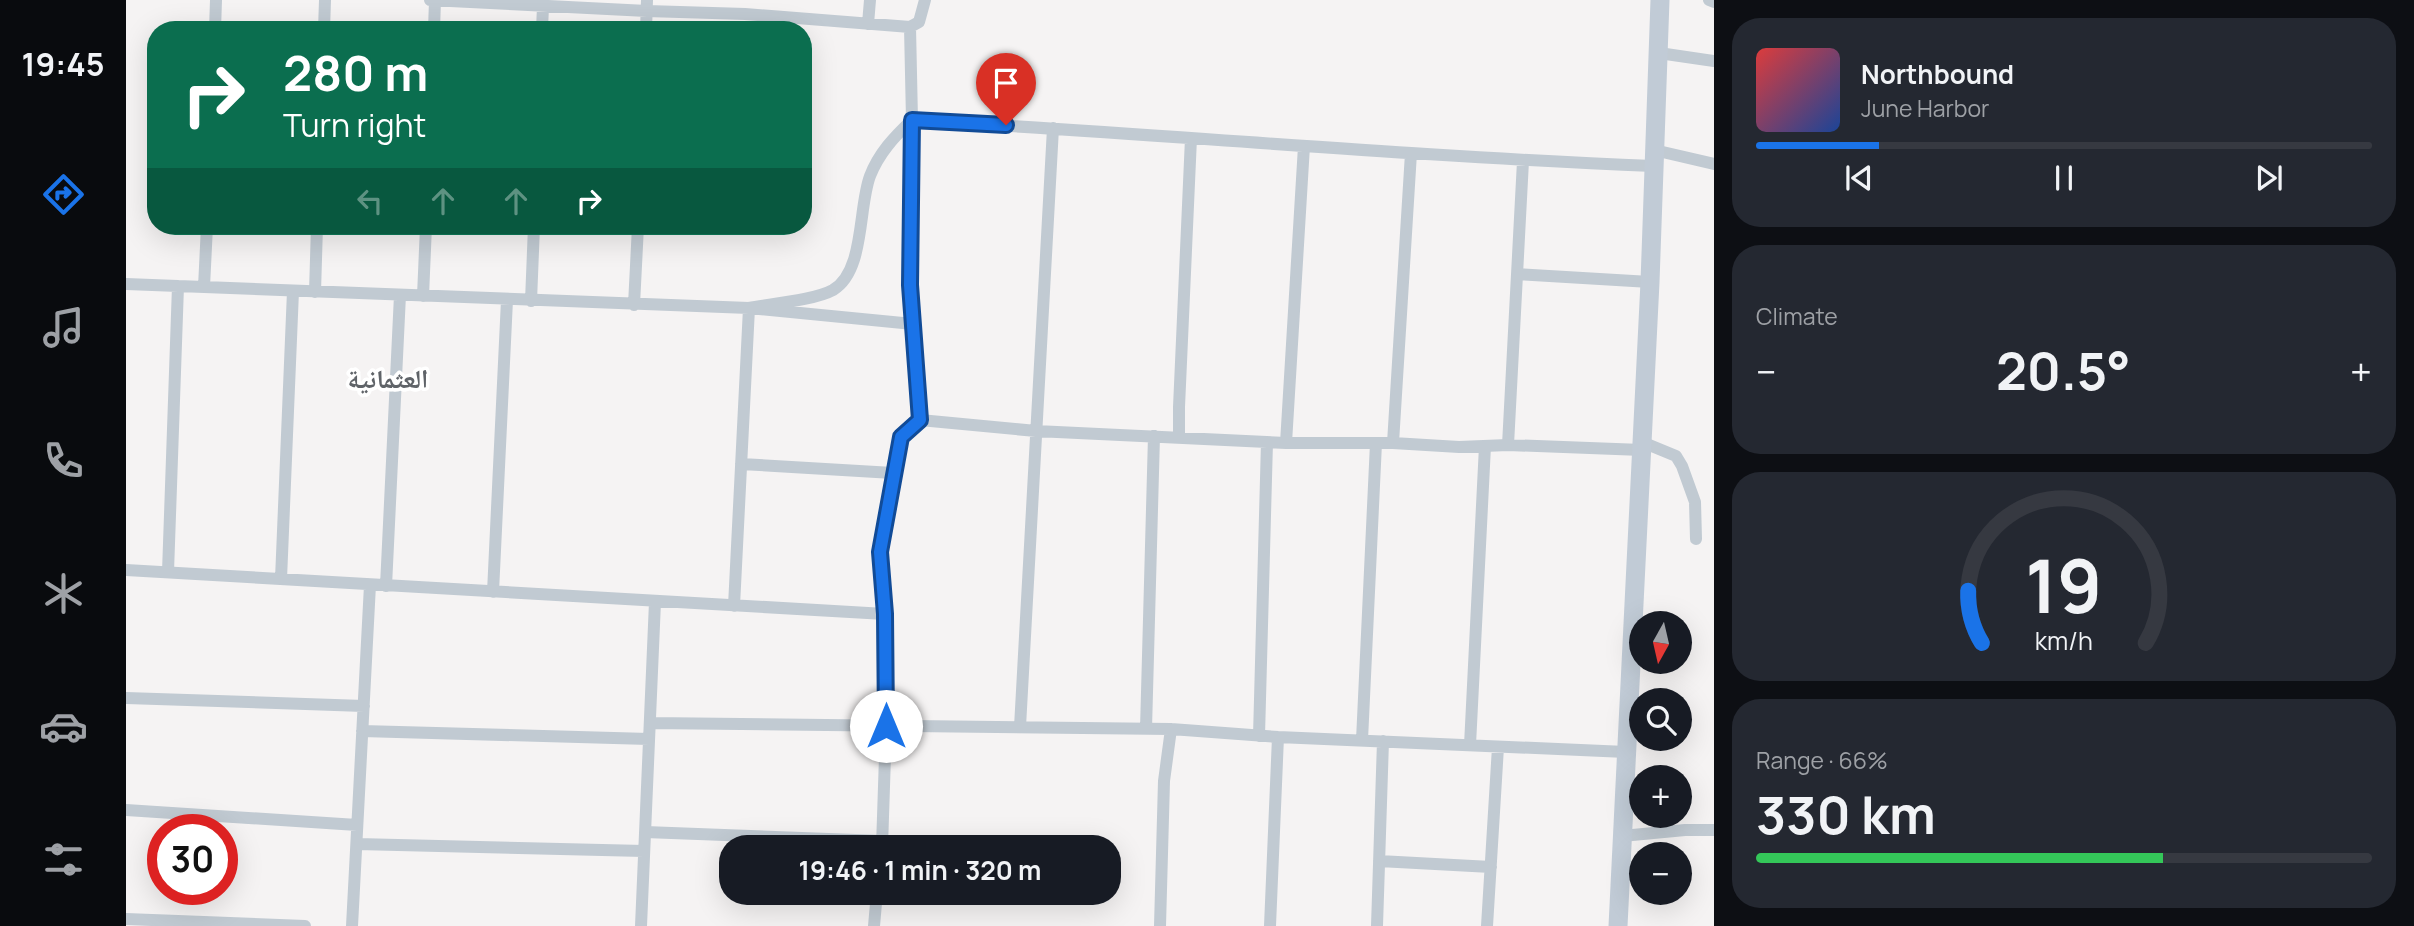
<!DOCTYPE html>
<meta charset="utf-8">
<style>
:root{--surface:#171b24;--page:#242831;--text:#f1f3f6;--muted:#9ea1a6;--line:#363941;--accent:#1a73e8}
body{margin:0;font-family:Manrope,"Noto Naskh Arabic",sans-serif;background:var(--page);color:var(--text);height:100vh;display:flex;flex-direction:column;font-size:26px;white-space:nowrap}
*{box-sizing:border-box;margin:0}
p{font-size:23px;color:var(--muted)}
.icon{flex:none;width:38px;height:38px;fill:none;stroke:currentColor;stroke-width:2;stroke-linecap:round;stroke-linejoin:round}
.map{position:relative;flex:1;overflow:hidden}
.sheet{display:flex;flex-direction:column;gap:18px;padding:18px;background:#0d0f14;width:700px}
.sheet>*{flex:none}
.guide{position:absolute;left:21px;top:21px;width:665px;height:214px;border-radius:28px;box-shadow:0 7px 28px #0002;background:#0b6e4f;color:#fff;overflow:hidden}
.needle{width:46px;rotate:188deg}
.tools{position:absolute;left:1503px;top:611px;display:grid;gap:14px}
.tools a{display:grid;place-items:center;width:63px;height:63px;border-radius:50%;background:var(--surface);box-shadow:0 7px 28px #0002;font-size:35px}
.speed{position:absolute;left:21px;top:814px;display:flex;gap:14px;font-size:35px;font-weight:700;text-align:center}
.speed>*{display:grid;place-content:center;width:91px;height:91px;border-radius:50%;background:var(--surface);box-shadow:0 7px 28px #0002;line-height:1}
.speed .limit{border:10px solid #d22;background:#fff;color:#111}
.pin{position:absolute;display:grid;place-items:center;width:60px;height:60px;color:#fff;margin:-72px -30px;border-radius:50% 50% 50% 0;rotate:-45deg;box-shadow:0 0 7px #0007}
.pin .icon{rotate:45deg}
.me{position:absolute;width:77px;margin:-38px;rotate:0deg;stroke-linejoin:round;filter:drop-shadow(0 0 5px #0008)}
.turn{display:flex;align-items:center;gap:24px;height:147px;padding:0 21px;font-size:32px}
.turn .icon{width:91px;height:91px;stroke-width:2.5}
.turn b{display:block;font-size:49px;line-height:60px}
.lanes{display:flex;align-items:center;height:66px;padding:0 21px;background:#0003;justify-content:center;gap:35px;direction:ltr}
.lanes .off{opacity:.35}
.big{font-size:52px;font-weight:700;line-height:1.1}
.sheet .widget{flex:1;display:flex;flex-direction:column;justify-content:center;gap:10px;min-width:0;padding:0 24px;border-radius:28px;background:var(--page)}
.sheet .dial{align-items:center;gap:0}
.dial svg{height:182px;overflow:visible;fill:none;stroke:var(--line);stroke-width:7;stroke-linecap:round;text-anchor:middle}
.dial text{fill:var(--text);stroke:none}
.song{display:flex;align-items:center;gap:21px}
.cover{width:84px;height:84px;border-radius:10px;background:linear-gradient(135deg,hsl(0 70% 55%),hsl(220 70% 35%))}
.played{height:7px;border-radius:4px;background:linear-gradient(90deg,var(--accent) 20%,var(--line) 20%)}
.keys{display:flex;justify-content:space-around;direction:ltr}
.heat{display:flex;justify-content:space-between;align-items:center;font-size:38px;direction:ltr}
.charge{height:10px;border-radius:5px;background:linear-gradient(90deg,#34c759 66%,var(--line) 0)}
.trip{position:absolute;left:593px;top:835px;width:402px;height:70px;border-radius:28px;background:var(--surface);box-shadow:0 7px 28px #0002;font-weight:700;line-height:70px;text-align:center}
main{display:flex;flex:1;min-height:0}
.tabs{display:flex;flex-direction:column;width:126px;justify-content:space-around;align-items:center;background:#090b0e;color:var(--muted)}
.tabs .icon{width:49px;height:49px}
.tabs .on{color:var(--accent)}
.tabs b{font-size:32px;color:var(--text)}
.map>svg:first-child{display:block}
.lines{fill:none;stroke-linecap:round;stroke-linejoin:round}
.street{stroke:#c1cad2;stroke-width:12}
.secondary{stroke:#c1cbd6;stroke-width:19}
.route-casing{stroke:#114b97;stroke-width:18}
.route{stroke:#1a73e8;stroke-width:12}
.labels{text-anchor:middle;stroke-width:7;stroke-linejoin:round;paint-order:stroke}
.neighbourhood-label{font-size:26px;font-weight:bold;fill:#5f6368;stroke:#fff}
</style>
<main>
<nav class="tabs">
<b>19:45</b>
<svg class="icon on" aria-label="directions" viewBox="0 0 24 24"><path d="M12 3l9 9-9 9-9-9zM9 14v-3h6M13 9l2 2-2 2"/></svg>
<svg class="icon" aria-label="music" viewBox="0 0 24 24"><path d="M9 18V5l10-2v13"/><circle cx="6" cy="18" r="3"/><circle cx="16" cy="16" r="3"/></svg>
<svg class="icon" aria-label="phone" viewBox="0 0 24 24"><path d="M5 4h4l2 5-3 2q2 4 5 5l2-3 5 2v4C11 20 4 13 5 4z"/></svg>
<svg class="icon" aria-label="climate" viewBox="0 0 24 24"><path d="M12 3v18M4 7l16 10M4 17L20 7"/></svg>
<svg class="icon" aria-label="car" viewBox="0 0 24 24"><path d="M5 17H2v-5l4-1 3-4h7l3 4 3 1v5h-3M9 17h6M6 11h13"/><circle cx="7" cy="17" r="2"/><circle cx="17" cy="17" r="2"/></svg>
<svg class="icon" aria-label="filters" viewBox="0 0 24 24"><path d="M4 7h16M4 17h16"/><circle cx="9" cy="7" r="2"/><circle cx="15" cy="17" r="2"/></svg>
</nav>
<div class="map">
<svg width="1588" height="926" viewBox="0 0 1588 926">
<rect width="100%" height="100%" fill="#f5f3f3"/>
<g class="lines">
<path class="street" d="M 304,0 L 521,11 L 619,14 L 784,27 L 793,22 L 799,0
M 1583,0 L 1588,2
M 742,24 L 744,0
M 784,27 L 786,120 L 784,285 L 794,420
M 89,30 L 90,0
M 198,30 L 199,0
M 308,30 L 309,0
M 416,30 L 417,6
M 520,30 L 521,0
M 1533,53 L 1588,61
M 1528,150 L 1588,164
M 1391,274 L 1524,282
M 0,284 L 623,308 L 787,324
M 78,287 L 81,226
M 189,292 L 191,226
M 297,296 L 300,226
M 405,301 L 408,226
M 508,305 L 512,226
M 623,308 C 644,304 689,300 707,290 C 739,271 732,208 744,176 C 753,153 768,137 786,120 C 1033,134 1280,156 1527,166
M 1053,438 L 1053,407 L 1065,138
M 1516,442 L 1550,456 L 1556,466 L 1569,502 L 1570,539
M 1160,443 L 1178,146
M 1267,443 L 1285,153
M 1382,445 L 1397,161
M 615,464 L 767,473
M 0,570 L 759,614
M 42,572 L 52,286
M 155,579 L 167,291
M 260,586 L 274,295
M 367,592 L 381,300
M 608,606 L 623,308
M 1554,643 L 1560,640
M 0,698 L 238,706
M 524,723 L 1045,729 L 1152,737 L 1500,752
M 894,727 L 927,128
M 1020,729 L 1028,436
M 236,731 L 523,739
M 1133,736 L 1141,442
M 1236,740 L 1250,443
M 1344,745 L 1359,446
M 0,810 L 231,825
M 519,832 L 756,841
M 1496,836 L 1559,830 L 1588,830
M 231,844 L 518,851
M 756,847 L 760,726 L 759,614 L 754,552 L 775,437 L 794,420 L 910,431 L 1160,443 L 1267,443 L 1333,447 L 1382,445 L 1516,450
M 1253,861 L 1365,867
M 0,919 L 179,926
M 226,926 L 244,585
M 515,926 L 529,602
M 748,926 L 751,892
M 1034,926 L 1038,781 L 1045,729
M 1144,926 L 1152,737
M 1251,926 L 1257,741
M 1361,926 L 1372,747"/>
<path class="secondary" d="M 1492,926 L 1524,282 L 1534,0"/>
</g>
<g class="lines">
<defs>
<path id="route" d="M 760,726 L 759,614 L 754,552 L 775,437 L 794,420 L 784,285 L 786,120 L 880,125"/>
</defs>
<use href="#route" class="route-casing"/>
<use href="#route" class="route"/>
</g>
<g class="labels">
<g class="neighbourhood-label">
<text x="262" y="388">العثمانية</text>
</g>
</g>
</svg>
<div class="tools">
<a><svg class="needle" viewBox="-14 -14 28 28"><path d="M0-13l5 13h-10z" fill="#e53935"/><path d="M0 13l5-13h-10z" fill="#9ea1a6"/></svg></a>
<a><svg class="icon" aria-label="search" viewBox="0 0 24 24"><circle cx="10" cy="10" r="6"/><path d="M15 15l6 6"/></svg></a>
<a>+</a>
<a>−</a>
</div>
<div class="speed"><div class="limit">30</div></div>
<div class="pin" style="left:880px;top:125px;background:#d93025"><svg class="icon" aria-label="arrive" viewBox="0 0 24 24"><path d="M6 21V4h12l-3 4 3 4H6"/></svg></div>
<svg class="me" style="left:760px;top:726px" viewBox="-20 -20 40 40"><circle r="19" fill="#fff"/><path d="M0-13L10 11 0 6-10 11z" fill="#1a73e8"/></svg>
<div class="trip">19:46 · 1 min · 320 m</div>
<div class="guide">
<div class="turn"><svg class="icon" aria-label="right" viewBox="0 0 24 24"><path d="M7 20v-9h11M14 6l5 5-5 5"/></svg><div><b>280 m</b>Turn right</div></div>
<div class="lanes"><svg class="icon off" aria-label="left" viewBox="0 0 24 24"><path d="M17 20v-9H6M10 6l-5 5 5 5"/></svg><svg class="icon off" aria-label="ahead" viewBox="0 0 24 24"><path d="M12 20V5M6 11l6-6 6 6"/></svg><svg class="icon off" aria-label="ahead" viewBox="0 0 24 24"><path d="M12 20V5M6 11l6-6 6 6"/></svg><svg class="icon" aria-label="right" viewBox="0 0 24 24"><path d="M7 20v-9h11M14 6l5 5-5 5"/></svg></div>
</div>
</div>
<section class="sheet">
<div class="widget">
<div class="song"><i class="cover"></i><div><b>Northbound</b><p>June Harbor</p></div></div>
<div class="played"></div>
<div class="keys"><svg class="icon" aria-label="previous" viewBox="0 0 24 24"><path d="M18 5L8 12l10 7zM5 5v14"/></svg><svg class="icon" aria-label="pause" viewBox="0 0 24 24"><path d="M8 5v14M16 5v14"/></svg><svg class="icon" aria-label="next" viewBox="0 0 24 24"><path d="M6 5l10 7-10 7zM19 5v14"/></svg></div>
</div>
<div class="widget"><p>Climate</p>
<div class="heat"><a>−</a><b class="big">20.5°</b><a>+</a></div>
</div>
<div class="widget dial"><svg viewBox="0 0 100 80">
<path d="M14 69A42 42 0 1 1 86 69"/>
<path d="M14 69A42 42 0 0 1 8 46" stroke="#1a73e8"/>
<text x="50" y="56" font-size="32" font-weight="700">19</text>
<text x="50" y="72" font-size="11">km/h</text>
</svg></div>
<div class="widget"><p>Range · 66%</p><b class="big">330 km</b><div class="charge"></div></div>
</section>
</main>
